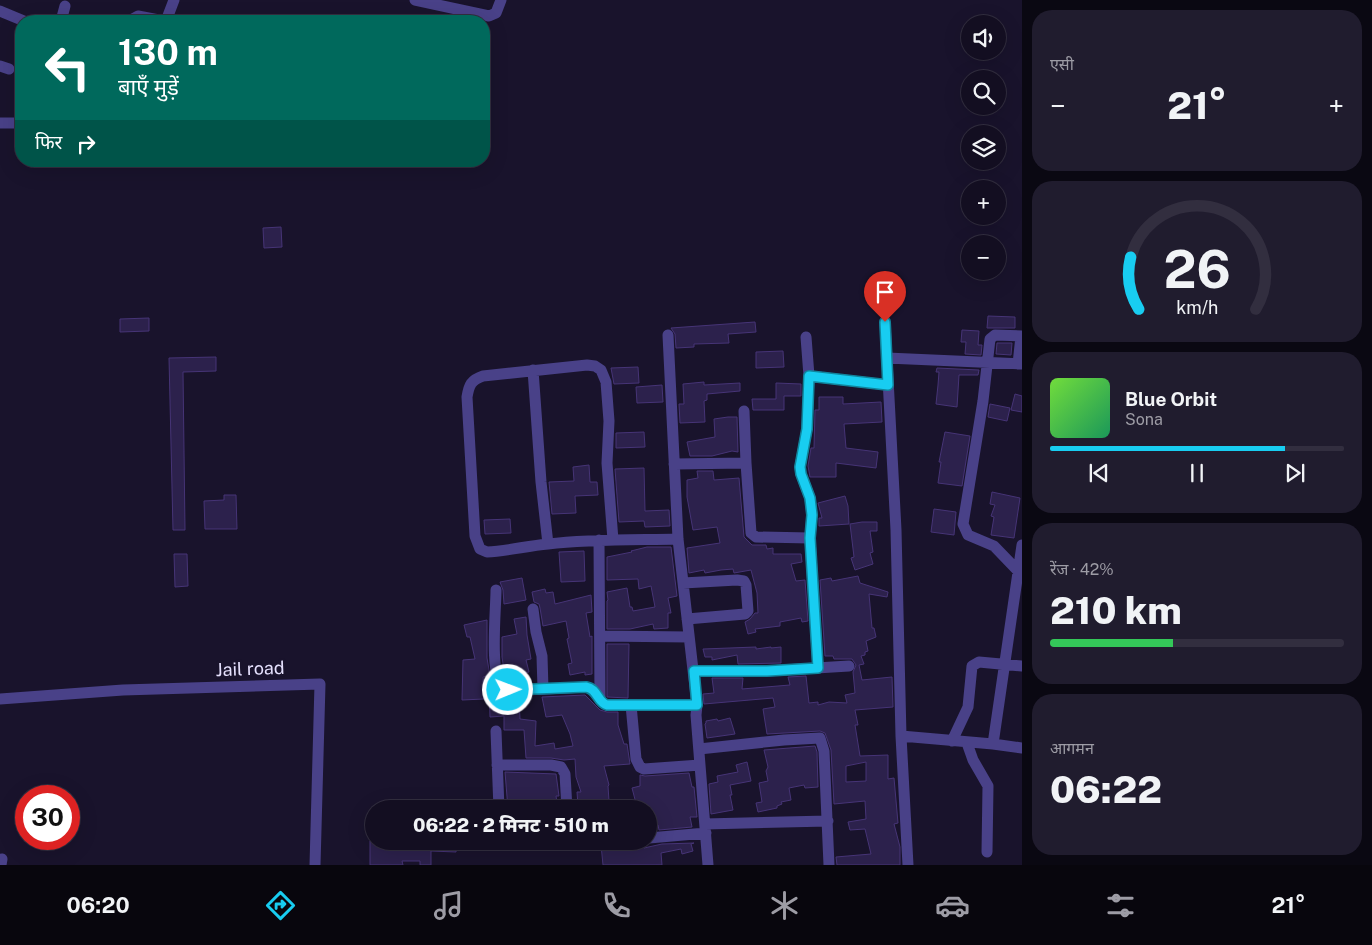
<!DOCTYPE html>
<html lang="hi">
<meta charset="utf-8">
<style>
:root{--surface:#130e21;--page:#201c2e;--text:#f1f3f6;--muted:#9d9ca5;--line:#322e3f;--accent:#18cdf1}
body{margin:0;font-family:"Public Sans","Noto Sans Devanagari",sans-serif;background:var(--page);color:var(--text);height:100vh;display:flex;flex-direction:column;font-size:19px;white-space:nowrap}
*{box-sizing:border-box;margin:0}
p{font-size:16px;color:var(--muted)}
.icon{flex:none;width:28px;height:28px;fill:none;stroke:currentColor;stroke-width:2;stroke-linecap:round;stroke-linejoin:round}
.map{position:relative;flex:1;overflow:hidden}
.sheet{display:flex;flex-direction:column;gap:10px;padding:10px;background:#0a0812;width:350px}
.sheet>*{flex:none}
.guide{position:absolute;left:15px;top:15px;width:475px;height:152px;border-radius:20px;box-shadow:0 5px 20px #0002,0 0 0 1px var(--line);background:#00695c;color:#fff;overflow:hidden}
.fabs{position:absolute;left:961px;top:15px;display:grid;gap:10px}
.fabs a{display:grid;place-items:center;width:45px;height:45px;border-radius:50%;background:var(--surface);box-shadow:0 5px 20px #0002,0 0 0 1px var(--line);font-size:25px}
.speed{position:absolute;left:15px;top:785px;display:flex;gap:10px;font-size:25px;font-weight:700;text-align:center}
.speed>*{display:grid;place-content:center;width:65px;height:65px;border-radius:50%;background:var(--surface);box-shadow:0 5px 20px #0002,0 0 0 1px var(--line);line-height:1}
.speed .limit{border:8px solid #d22;background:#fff;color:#111}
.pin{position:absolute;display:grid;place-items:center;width:42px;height:42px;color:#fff;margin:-51px -21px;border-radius:50% 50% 50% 0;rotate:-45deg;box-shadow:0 0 5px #0007}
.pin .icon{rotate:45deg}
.me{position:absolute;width:55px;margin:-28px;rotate:89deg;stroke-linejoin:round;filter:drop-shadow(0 0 4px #0008)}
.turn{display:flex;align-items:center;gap:18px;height:105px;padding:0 20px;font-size:22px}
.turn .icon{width:65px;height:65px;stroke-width:2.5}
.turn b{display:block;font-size:35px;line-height:42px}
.then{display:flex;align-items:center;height:48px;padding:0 20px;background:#0003;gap:10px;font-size:19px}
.big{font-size:38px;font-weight:800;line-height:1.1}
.sheet .tile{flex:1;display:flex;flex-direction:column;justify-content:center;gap:8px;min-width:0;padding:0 18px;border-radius:20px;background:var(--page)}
.sheet .dial{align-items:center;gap:0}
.dial svg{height:130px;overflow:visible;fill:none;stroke:var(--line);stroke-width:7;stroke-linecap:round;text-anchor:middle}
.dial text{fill:var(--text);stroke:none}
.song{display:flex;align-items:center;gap:15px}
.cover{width:60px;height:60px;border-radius:8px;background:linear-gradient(135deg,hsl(100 70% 55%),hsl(150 70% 35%))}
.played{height:5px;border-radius:2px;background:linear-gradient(90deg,var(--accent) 80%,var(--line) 80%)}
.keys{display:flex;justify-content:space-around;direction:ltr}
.heat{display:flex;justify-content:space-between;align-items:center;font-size:28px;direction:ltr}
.charge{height:8px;border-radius:4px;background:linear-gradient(90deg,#34c759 42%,var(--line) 0)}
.trip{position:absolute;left:365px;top:800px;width:292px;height:50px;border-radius:25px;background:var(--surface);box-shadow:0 5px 20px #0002,0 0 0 1px var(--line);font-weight:800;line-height:50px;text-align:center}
.menu{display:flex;height:80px;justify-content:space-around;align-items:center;background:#08060d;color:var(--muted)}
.menu .icon{width:35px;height:35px}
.menu .selected{color:var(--accent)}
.menu b{font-size:22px;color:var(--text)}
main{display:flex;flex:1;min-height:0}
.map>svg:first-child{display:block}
.building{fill:#2c214c;stroke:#463476;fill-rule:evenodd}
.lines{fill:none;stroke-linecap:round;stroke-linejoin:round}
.street{stroke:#494188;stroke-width:11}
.route-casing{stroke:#10859d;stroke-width:12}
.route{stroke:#18cdf1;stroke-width:9}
.labels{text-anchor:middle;stroke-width:5;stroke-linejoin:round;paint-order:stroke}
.street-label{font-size:18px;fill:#e5e0fd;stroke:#19132c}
</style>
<main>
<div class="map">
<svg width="1022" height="865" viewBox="0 0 1022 865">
<rect width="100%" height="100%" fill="#19132c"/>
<path class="building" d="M 281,227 L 282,247 L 264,248 L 263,228 Z
M 988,316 L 1015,317 L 1015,328 L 987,328 Z
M 149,318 L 149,331 L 120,332 L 120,319 Z
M 755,322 L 756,332 L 728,334 L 729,343 L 694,344 L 694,347 L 676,348 L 675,334 L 671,328 Z
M 962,330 L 979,331 L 978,345 L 982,345 L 981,355 L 965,354 L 966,342 L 961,342 Z
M 997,343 L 1012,343 L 1011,355 L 996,354 Z
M 783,351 L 784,367 L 756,368 L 756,352 Z
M 216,357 L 216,371 L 183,372 L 185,530 L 173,530 L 169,358 Z
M 638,367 L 639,383 L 614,384 L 611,368 Z
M 937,368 L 979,370 L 978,375 L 959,375 L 957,407 L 936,404 L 938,385 L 939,372 L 936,372 Z
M 704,382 L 704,385 L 740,383 L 740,391 L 707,394 L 707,400 L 704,401 L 705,422 L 680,423 L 679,404 L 684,404 L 683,384 Z
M 776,383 L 801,384 L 801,396 L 784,396 L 784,410 L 753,410 L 752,399 L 776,399 Z
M 662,385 L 663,402 L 637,403 L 636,387 Z
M 1015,394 L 1022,396 L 1022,412 L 1011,410 Z
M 819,397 L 843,397 L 843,404 L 881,402 L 882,422 L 844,424 L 846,448 L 878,452 L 876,468 L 836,463 L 836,477 L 810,477 L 808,466 L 811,448 L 814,448 L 815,410 L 819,410 Z
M 990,404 L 1010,408 L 1007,421 L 988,417 Z
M 728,417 L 737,417 L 738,452 L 732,451 L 712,456 L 690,456 L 687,442 L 715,437 L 714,419 Z
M 644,432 L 645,447 L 616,448 L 616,433 Z
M 945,432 L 970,436 L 962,486 L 938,483 L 941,462 L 939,462 Z
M 589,465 L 590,482 L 597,482 L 598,495 L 575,496 L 576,513 L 552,514 L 549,482 L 574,481 L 573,467 Z
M 644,468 L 645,511 L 669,510 L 670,526 L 645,527 L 644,521 L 619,522 L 615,469 Z
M 697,471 L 713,471 L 714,480 L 739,478 L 744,537 L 752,545 L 766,545 L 767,549 L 773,548 L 773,554 L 801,554 L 802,562 L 791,564 L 796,581 L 805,580 L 808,621 L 802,622 L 801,618 L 780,622 L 780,626 L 755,629 L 756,632 L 748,634 L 745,622 L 750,619 L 755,613 L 758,613 L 757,593 L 751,570 L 734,573 L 733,569 L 721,570 L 705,573 L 704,570 L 689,573 L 687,548 L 720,543 L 717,527 L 693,530 L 687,497 L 687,480 L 698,478 Z
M 992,492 L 1020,498 L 1014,538 L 991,535 L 994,517 L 991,516 L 995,505 L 990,504 Z
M 224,495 L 236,495 L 237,529 L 205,529 L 204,501 L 224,500 Z
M 845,496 L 848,506 L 849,524 L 819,526 L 819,518 L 822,518 L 818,503 Z
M 934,509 L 956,512 L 954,535 L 931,532 Z
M 510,519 L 511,533 L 485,534 L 484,520 Z
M 862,522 L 877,522 L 877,531 L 870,531 L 873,552 L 870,553 L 873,564 L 855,570 L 851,558 L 854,557 L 850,524 Z
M 647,547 L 671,547 L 677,596 L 668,598 L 671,613 L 668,613 L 668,628 L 654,629 L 653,624 L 630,629 L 607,629 L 607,601 L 608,600 L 607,592 L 627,588 L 630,607 L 632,607 L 633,611 L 655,607 L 651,586 L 639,589 L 638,579 L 607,580 L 607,557 L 632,552 L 631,551 Z
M 584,551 L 585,581 L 561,582 L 559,552 Z
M 174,554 L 187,554 L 188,586 L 175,587 Z
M 858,576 L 860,583 L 888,592 L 887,597 L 869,594 L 872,628 L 874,628 L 876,637 L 866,641 L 868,651 L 865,652 L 865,655 L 861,656 L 864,664 L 859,665 L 862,680 L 892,677 L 893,707 L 855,710 L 858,725 L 855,725 L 860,756 L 888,755 L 888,779 L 894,778 L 898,823 L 894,824 L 900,847 L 900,865 L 837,865 L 836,857 L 871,854 L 865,829 L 850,830 L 848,822 L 866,819 L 865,801 L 834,804 L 831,750 L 825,733 L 820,731 L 767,734 L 763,709 L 775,707 L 773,698 L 704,704 L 703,694 L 714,693 L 712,678 L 743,678 L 742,689 L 790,685 L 788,677 L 806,676 L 809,703 L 818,702 L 818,705 L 829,702 L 847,703 L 845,695 L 855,693 L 853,672 L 856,665 L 852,659 L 834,659 L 833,656 L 825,656 L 820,580 L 831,578 L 832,581 ZM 866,762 L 866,781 L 846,782 L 846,766 Z
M 522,578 L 526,600 L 504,604 L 503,590 L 500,582 Z
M 545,589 L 546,593 L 553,592 L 555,604 L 591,595 L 592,612 L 586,613 L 590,637 L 592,636 L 592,674 L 585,675 L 585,672 L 570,675 L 568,664 L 572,663 L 567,639 L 569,638 L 566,621 L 543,626 L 540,608 L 539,604 L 534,602 L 532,592 Z
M 526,617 L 527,635 L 531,659 L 526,660 L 529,672 L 505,677 L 502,657 L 502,637 L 517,634 L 514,619 Z
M 487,620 L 487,658 L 490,676 L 483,677 L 484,699 L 462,700 L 463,660 L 475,659 L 470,637 L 467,637 L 464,625 Z
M 607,644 L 629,644 L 628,698 L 607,697 Z
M 756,647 L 756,649 L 771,647 L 771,648 L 781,647 L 781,663 L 738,664 L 737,655 L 712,660 L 712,657 L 705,657 L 703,649 Z
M 489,693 L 497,693 L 498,698 L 519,697 L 520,719 L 536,721 L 535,746 L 554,743 L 555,749 L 573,746 L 570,734 L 562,715 L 546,717 L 542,697 L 585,695 L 600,710 L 607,712 L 618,712 L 618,725 L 624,744 L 627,744 L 630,764 L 604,766 L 609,785 L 608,786 L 609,801 L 578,805 L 577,792 L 581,792 L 576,777 L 575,759 L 564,760 L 551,758 L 526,758 L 524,730 L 504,730 L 504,716 L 490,717 Z
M 730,718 L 735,734 L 707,738 L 705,724 L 706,723 L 706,721 L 717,719 L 718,721 Z
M 815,746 L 817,752 L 818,787 L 805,788 L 804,785 L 789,788 L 791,800 L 781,802 L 782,804 L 777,806 L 777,808 L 758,812 L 756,803 L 762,802 L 759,783 L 768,781 L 766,771 L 768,767 L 764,750 Z
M 747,762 L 751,781 L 730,785 L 732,795 L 730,795 L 733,810 L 711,814 L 709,784 L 718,782 L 717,776 L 738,772 L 736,765 Z
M 505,772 L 556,774 L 559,796 L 556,796 L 558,809 L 508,809 Z
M 689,773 L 692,787 L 694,787 L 697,817 L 690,817 L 692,827 L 659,830 L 658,825 L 649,827 L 649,809 L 644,809 L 643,806 L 637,807 L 632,788 L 640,786 L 640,775 L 645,776 Z
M 370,841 L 400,841 L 400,844 L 423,844 L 423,841 L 457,841 L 456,852 L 431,851 L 431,865 L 420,865 L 420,861 L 402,861 L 403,865 L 370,865 Z
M 643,842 L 644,848 L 662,844 L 694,843 L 691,844 L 693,851 L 682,854 L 681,849 L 661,853 L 662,865 L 603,865 L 601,845 L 614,844 L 614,846 Z"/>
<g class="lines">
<path class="street" d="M 415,0 L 489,16 L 496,13 L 501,0
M 0,11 L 24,21
M 61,21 L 65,6
M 129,21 L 138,16 L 164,21
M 166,21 L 174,0
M 0,66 L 9,69
M 0,123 L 21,123
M 885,322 L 896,530 L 901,736 L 908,865
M 668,335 L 678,539 L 697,705 L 696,715 L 708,865
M 806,337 L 809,376 L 807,429 L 800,467 L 801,474 L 810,498 L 812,515 L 810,538 L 818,668
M 887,358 L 1022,364
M 1018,364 L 1021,336
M 533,370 L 541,482 L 548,544
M 809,376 L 888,385
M 744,411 L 746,463
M 674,464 L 746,463 L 751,533 L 756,537 L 810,538
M 599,540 L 600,699
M 613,540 L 607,463 L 609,421 L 606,382 L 601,370 L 595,366 L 587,365 L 483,376 C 471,380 469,385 467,397 L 475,536 L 480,549 L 487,552 C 507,551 527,546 548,544 C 591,539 635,540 678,539
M 1018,571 L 994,546 L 968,535 L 963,524 L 983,401 L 990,339 L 995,335 L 1022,336
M 683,583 L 737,580 L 744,581 L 746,585 L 748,611 L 745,614 L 687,619
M 496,590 C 496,610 489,677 503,689 L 526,690 L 586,687 C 598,689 597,702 607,705 L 697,705
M 533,609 L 536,632 L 542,656 L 543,689
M 600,636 L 689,637
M 694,671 L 767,671 L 849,666
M 0,699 L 123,690 L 320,684 L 315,865
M 631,705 L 636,759 L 640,767 L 644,769 L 700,765
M 496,731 L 499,809
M 901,736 L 993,744 L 1022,545
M 952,741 L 968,707 L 972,666 L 979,662 L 1022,666
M 967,743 L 973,760 L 988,786 L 987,852
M 993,744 L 1022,748
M 699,749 L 784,740 L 820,738 L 824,751 L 829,865
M 497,765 L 551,765 L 561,767 L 565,774 L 567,809
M 705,824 L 828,821
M 649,838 L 706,833
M 1,865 L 2,859"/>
</g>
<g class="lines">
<defs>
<path id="route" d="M 508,690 L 586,687 C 598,689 597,702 607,705 L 697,705 L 694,671 L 767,671 L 818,668 L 810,538 L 812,515 L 810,498 L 801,474 L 800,467 L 807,429 L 809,376 L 888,385 L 885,322"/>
</defs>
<use href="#route" class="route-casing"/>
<use href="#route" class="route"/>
</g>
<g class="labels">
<g class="street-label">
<text transform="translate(250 669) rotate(-2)" y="6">Jail road</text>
</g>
</g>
</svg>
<div class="fabs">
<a><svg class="icon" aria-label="sound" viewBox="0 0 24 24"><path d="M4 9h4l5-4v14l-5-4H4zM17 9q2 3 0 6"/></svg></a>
<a><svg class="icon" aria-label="search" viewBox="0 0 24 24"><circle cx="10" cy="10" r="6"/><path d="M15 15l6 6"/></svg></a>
<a><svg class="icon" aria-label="layers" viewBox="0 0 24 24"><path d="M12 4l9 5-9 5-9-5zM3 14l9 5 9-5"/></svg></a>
<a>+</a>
<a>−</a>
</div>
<div class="speed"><div class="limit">30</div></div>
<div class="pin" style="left:885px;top:322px;background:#d93025"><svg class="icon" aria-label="arrive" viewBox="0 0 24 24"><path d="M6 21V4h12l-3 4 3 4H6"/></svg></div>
<svg class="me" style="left:508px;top:690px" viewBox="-20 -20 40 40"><circle r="17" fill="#18cdf1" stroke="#fff" stroke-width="3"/><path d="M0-11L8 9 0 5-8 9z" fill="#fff"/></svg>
<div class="trip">06:22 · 2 मिनट · 510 m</div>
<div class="guide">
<div class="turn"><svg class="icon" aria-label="left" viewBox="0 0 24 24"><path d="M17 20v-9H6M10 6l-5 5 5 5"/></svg><div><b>130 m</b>बाएँ मुड़ें</div></div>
<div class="then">फिर<svg class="icon" aria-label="right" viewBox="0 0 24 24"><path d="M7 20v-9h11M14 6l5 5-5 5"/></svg></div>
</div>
</div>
<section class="sheet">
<div class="tile"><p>एसी</p>
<div class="heat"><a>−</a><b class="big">21°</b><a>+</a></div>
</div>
<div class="tile dial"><svg viewBox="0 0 100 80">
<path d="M14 69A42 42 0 1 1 86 69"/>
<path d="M14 69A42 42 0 0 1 9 37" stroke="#18cdf1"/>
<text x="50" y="56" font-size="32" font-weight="700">26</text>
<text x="50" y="72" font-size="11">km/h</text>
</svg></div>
<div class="tile">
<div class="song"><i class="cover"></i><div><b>Blue Orbit</b><p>Sona</p></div></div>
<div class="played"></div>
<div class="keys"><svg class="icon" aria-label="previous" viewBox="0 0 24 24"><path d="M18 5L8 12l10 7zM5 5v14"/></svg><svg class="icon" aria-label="pause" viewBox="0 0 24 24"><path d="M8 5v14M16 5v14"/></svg><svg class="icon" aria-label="next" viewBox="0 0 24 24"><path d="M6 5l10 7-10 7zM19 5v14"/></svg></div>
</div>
<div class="tile"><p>रेंज · 42%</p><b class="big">210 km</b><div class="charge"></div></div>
<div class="tile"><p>आगमन</p><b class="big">06:22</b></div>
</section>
</main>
<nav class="menu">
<b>06:20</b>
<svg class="icon selected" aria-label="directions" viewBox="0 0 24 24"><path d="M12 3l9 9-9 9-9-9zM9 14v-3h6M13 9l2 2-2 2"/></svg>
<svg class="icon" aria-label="music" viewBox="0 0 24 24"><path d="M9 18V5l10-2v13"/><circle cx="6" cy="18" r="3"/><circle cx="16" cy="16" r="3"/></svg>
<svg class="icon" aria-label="phone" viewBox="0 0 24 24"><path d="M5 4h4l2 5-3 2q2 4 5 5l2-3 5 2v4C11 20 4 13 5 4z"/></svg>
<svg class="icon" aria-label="climate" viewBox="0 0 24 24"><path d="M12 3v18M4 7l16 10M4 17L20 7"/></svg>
<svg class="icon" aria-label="car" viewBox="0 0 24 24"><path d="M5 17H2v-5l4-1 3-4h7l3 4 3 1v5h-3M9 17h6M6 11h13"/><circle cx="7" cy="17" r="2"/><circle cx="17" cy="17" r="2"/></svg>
<svg class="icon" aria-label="filters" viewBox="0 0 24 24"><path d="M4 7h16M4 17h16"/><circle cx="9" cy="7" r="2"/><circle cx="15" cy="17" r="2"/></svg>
<b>21°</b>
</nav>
